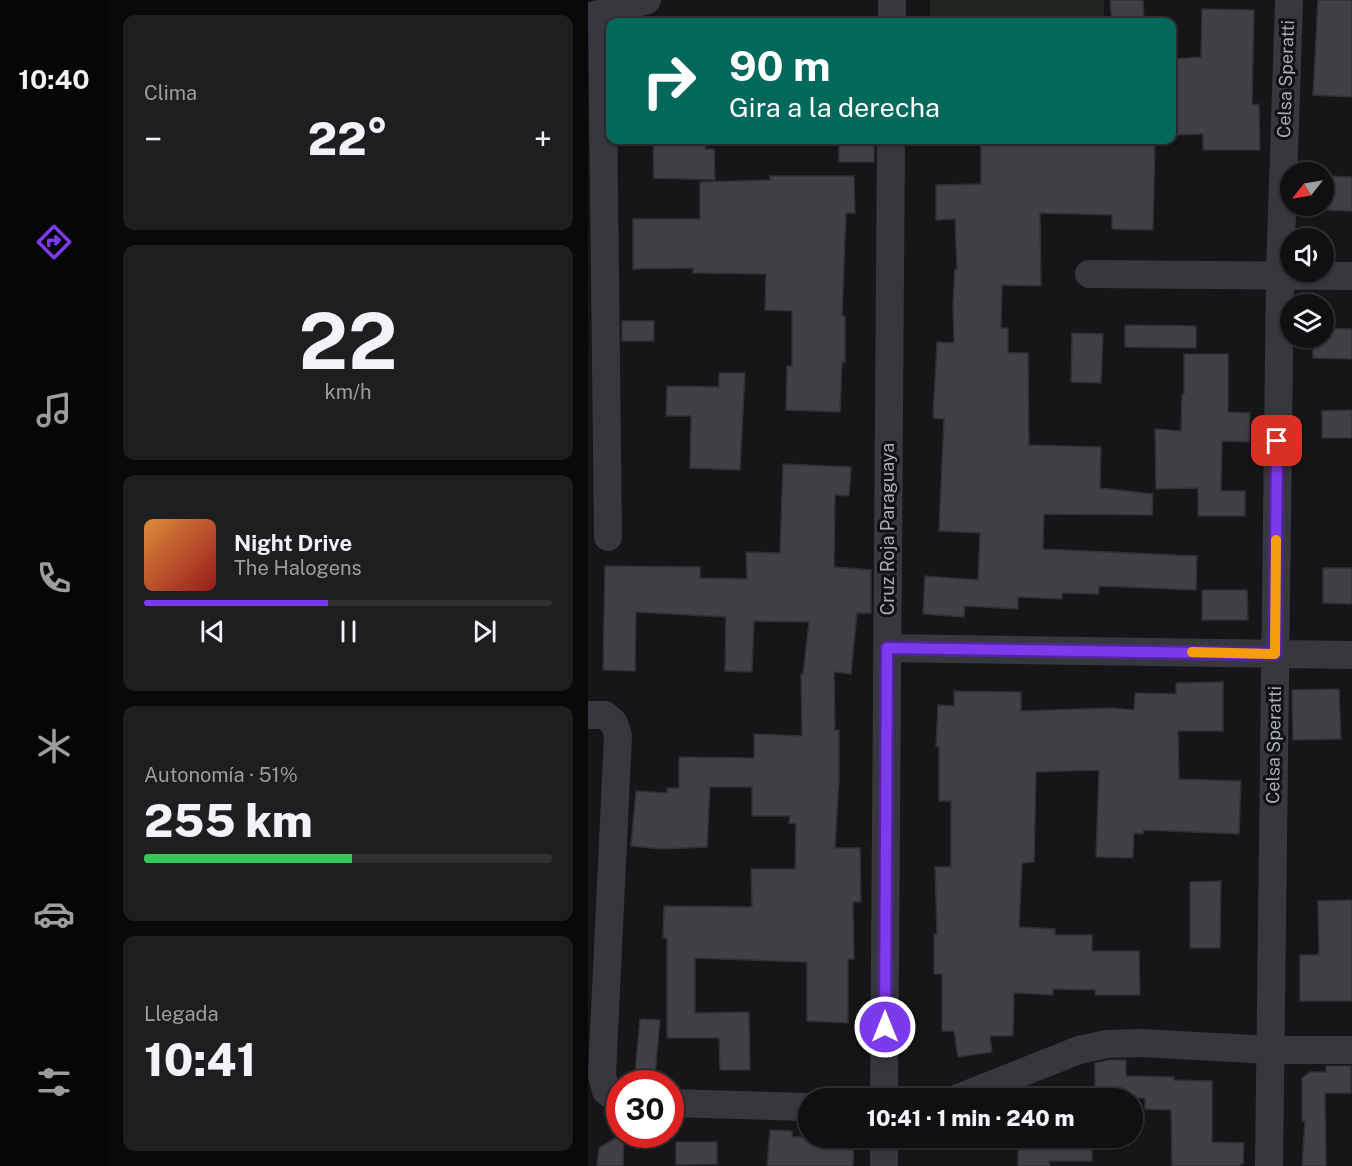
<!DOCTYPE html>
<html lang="es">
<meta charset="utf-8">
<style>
:root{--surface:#101012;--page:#1e1e20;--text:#f1f3f6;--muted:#9c9d9f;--line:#303032;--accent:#7c3aed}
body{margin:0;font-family:"Public Sans",sans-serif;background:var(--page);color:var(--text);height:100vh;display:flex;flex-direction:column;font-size:22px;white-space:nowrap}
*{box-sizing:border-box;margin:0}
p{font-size:20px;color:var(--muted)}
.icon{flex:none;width:33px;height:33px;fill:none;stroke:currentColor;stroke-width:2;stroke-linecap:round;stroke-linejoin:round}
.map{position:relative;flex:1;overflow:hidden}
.sheet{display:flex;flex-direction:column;gap:15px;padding:15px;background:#09090a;width:480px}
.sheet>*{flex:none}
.banner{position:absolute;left:18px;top:18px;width:570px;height:126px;border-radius:12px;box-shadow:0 2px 4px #0004,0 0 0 2px var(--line);background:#00695c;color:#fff;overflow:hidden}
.needle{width:39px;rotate:239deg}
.tools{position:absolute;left:692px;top:162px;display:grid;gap:12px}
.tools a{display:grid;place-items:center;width:54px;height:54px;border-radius:50%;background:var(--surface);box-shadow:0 2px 4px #0004,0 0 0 2px var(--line);font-size:30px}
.speed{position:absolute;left:18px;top:1070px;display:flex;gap:12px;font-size:30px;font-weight:700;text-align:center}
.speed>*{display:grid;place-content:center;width:78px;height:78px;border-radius:50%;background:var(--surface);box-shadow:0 2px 4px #0004,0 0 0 2px var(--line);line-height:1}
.speed .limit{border:9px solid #d22;background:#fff;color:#111}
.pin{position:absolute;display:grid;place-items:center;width:51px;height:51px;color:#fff;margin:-26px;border-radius:12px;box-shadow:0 3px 9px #0006}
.me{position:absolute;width:66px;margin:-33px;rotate:0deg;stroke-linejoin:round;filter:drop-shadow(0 0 4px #0008)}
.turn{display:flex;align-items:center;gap:21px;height:126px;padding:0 24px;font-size:27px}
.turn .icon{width:78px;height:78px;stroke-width:2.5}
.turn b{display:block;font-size:42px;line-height:51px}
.big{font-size:45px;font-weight:800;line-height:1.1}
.sheet .tile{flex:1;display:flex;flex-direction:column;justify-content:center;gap:9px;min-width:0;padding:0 21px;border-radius:12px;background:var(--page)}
.sheet .dial{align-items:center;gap:0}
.dial b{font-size:78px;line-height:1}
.song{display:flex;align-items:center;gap:18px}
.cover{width:72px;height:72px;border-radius:9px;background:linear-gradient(135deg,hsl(30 70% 55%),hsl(0 70% 35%))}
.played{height:6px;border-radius:3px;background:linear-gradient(90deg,var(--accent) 45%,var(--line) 45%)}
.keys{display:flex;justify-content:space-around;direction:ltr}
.heat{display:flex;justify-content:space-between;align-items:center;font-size:33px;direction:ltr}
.charge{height:9px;border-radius:4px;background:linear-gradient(90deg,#34c759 51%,var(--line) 0)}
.trip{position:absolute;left:210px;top:1088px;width:345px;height:60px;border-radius:30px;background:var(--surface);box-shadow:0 2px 4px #0004,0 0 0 2px var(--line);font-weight:800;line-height:60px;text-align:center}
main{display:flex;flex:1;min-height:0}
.menu{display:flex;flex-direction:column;width:108px;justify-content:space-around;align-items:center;background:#060607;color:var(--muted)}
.menu .icon{width:42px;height:42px}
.menu .selected{color:var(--accent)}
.menu b{font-size:27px;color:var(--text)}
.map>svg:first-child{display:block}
.green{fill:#1e261f}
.building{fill:#404145;stroke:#303034;stroke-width:1.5}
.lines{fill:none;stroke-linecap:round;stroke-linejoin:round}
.street{stroke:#37383d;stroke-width:28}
.route-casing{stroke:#51269a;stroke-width:15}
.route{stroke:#7c3aed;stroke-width:10}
.slow{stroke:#f59e0b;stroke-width:10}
.labels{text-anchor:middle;stroke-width:6;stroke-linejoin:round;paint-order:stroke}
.street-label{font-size:18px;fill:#a8adb8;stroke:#111113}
</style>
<main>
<nav class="menu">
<b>10:40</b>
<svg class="icon selected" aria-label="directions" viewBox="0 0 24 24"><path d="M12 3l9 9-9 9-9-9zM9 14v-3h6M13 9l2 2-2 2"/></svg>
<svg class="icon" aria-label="music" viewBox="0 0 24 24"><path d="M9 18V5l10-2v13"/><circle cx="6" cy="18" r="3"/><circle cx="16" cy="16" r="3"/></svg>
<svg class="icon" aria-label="phone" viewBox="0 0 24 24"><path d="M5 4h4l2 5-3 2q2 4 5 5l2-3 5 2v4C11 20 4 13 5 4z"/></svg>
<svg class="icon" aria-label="climate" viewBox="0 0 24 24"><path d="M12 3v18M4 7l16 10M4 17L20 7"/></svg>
<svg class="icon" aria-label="car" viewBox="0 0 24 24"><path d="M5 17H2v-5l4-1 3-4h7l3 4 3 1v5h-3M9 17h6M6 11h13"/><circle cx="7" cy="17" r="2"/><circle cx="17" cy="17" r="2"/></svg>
<svg class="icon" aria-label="filters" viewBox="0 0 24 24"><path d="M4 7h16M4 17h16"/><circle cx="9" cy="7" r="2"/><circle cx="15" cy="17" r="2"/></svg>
</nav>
<section class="sheet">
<div class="tile"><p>Clima</p>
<div class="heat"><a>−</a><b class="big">22°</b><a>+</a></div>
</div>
<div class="tile dial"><b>22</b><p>km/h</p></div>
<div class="tile">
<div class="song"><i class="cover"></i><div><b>Night Drive</b><p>The Halogens</p></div></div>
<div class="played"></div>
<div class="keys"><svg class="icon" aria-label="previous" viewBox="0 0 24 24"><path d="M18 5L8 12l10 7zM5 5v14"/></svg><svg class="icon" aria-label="pause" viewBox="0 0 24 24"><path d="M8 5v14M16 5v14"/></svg><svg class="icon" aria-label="next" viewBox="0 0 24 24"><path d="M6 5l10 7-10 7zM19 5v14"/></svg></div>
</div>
<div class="tile"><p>Autonomía · 51%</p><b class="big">255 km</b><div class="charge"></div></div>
<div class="tile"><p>Llegada</p><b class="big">10:41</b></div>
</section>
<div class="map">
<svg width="764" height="1166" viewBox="0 0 764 1166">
<rect width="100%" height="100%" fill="#161618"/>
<path class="green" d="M 342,0 L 516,0 L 516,22 L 342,22 Z"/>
<path class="building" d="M 522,0 L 555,0 L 556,22 L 524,22 Z
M 730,0 L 764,0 L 764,97 L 725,95 Z
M 614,9 L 666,10 L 664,105 L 671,104 L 672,150 L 615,150 L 615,134 L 584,135 L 584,59 L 613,57 Z
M 65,140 L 118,140 L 117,149 L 126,149 L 127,180 L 66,178 Z
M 251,140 L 286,140 L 286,162 L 251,162 Z
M 393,140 L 567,142 L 565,230 L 524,229 L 524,215 L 452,213 L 453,286 L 414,285 L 413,328 L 420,328 L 420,353 L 440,353 L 441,445 L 513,447 L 512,488 L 565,494 L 564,515 L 456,514 L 455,549 L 609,556 L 608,590 L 511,586 L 511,594 L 474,593 L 474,599 L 430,597 L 430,609 L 377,606 L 376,617 L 335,614 L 337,576 L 390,580 L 392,533 L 351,531 L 356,419 L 345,418 L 349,342 L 366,343 L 365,304 L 367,269 L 369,269 L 367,219 L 348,220 L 348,185 L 393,184 Z
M 182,176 L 266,176 L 267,213 L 258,213 L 254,316 L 257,316 L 257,362 L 254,362 L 252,412 L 198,410 L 199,366 L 204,366 L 204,311 L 177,310 L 178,274 L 105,273 L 105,268 L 45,269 L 45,219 L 112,219 L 112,182 L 182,180 Z
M 737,176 L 764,177 L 764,211 L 736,210 Z
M 34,321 L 66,321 L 66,341 L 34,341 Z
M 537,325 L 608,326 L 608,348 L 537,347 Z
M 735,328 L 764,329 L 764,359 L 725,358 L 725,338 L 735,338 Z
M 484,333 L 515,334 L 513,383 L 483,382 Z
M 596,354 L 640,354 L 640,412 L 662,413 L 661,442 L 634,441 L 633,491 L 657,491 L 657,516 L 610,516 L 610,488 L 568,489 L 567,429 L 593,431 L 594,394 L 596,394 Z
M 131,373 L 157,373 L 152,470 L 102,468 L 103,416 L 78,416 L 79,386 L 131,387 Z
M 764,410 L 764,438 L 734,438 L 734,411 Z
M 195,464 L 263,467 L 261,496 L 247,495 L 246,567 L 283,570 L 283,613 L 269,613 L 263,674 L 246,672 L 247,730 L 251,730 L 251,781 L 247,848 L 272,848 L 273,902 L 265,902 L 266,959 L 260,959 L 260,1023 L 219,1021 L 219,962 L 107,958 L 107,1013 L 161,1012 L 162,1070 L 132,1070 L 131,1038 L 79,1038 L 79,938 L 75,938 L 76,906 L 164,907 L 163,869 L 207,869 L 208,824 L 201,823 L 202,816 L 164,816 L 164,787 L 122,787 L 119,847 L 74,849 L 43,846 L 48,791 L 79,793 L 79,788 L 91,788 L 91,757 L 166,758 L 166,734 L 214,736 L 213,674 L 215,674 L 221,622 L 166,621 L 164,672 L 137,671 L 138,617 L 48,612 L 47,671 L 15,670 L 17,566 L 112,567 L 112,578 L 159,579 L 158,552 L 192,553 Z
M 735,568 L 764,568 L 764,604 L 735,603 Z
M 614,590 L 659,590 L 660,620 L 614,620 Z
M 635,682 L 635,731 L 590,731 L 591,779 L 653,781 L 651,834 L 556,830 L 555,834 L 546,833 L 545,858 L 508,857 L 511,770 L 448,772 L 446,862 L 434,863 L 431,927 L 467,929 L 467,935 L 504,935 L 504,951 L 551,951 L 552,995 L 507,995 L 507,990 L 465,989 L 465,995 L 426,993 L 425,1036 L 402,1036 L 404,1052 L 370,1057 L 366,1031 L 354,1031 L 354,974 L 346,974 L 346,934 L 349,934 L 347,867 L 363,867 L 363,801 L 351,801 L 351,747 L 348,746 L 350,705 L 366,706 L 366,691 L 433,692 L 433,711 L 523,708 L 546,710 L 547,693 L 588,694 L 588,683 Z
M 751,689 L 753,739 L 705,740 L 704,690 Z
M 633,881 L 632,948 L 602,948 L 602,882 Z
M 764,900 L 764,1001 L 712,1001 L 712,955 L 731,955 L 730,901 Z
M 52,1019 L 72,1020 L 67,1075 L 47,1073 Z
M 521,1060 L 538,1060 L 538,1076 L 586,1077 L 586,1080 L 624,1081 L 624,1142 L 656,1143 L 655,1164 L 652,1164 L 652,1166 L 584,1166 L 583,1110 L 557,1109 L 557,1098 L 507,1098 L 507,1063 Z
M 738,1066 L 763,1066 L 763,1093 L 737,1093 L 738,1166 L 714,1166 L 717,1120 L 714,1121 L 714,1078 L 722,1072 L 738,1072 Z
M 182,1130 L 204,1131 L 204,1137 L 266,1137 L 265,1166 L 179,1166 Z
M 34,1134 L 36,1134 L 35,1166 L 9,1166 L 11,1148 Z
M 430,1137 L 504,1137 L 504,1161 L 461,1161 L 462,1166 L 430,1166 Z
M 88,1142 L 129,1142 L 129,1164 L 88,1165 Z"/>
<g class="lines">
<path class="street" d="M 14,13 L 20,537
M 0,17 L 59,0
M 304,22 L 304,0
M 501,274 L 764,276
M 299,648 L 764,655
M 0,715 L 17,715 L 26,723 L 30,736 L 14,1075 L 18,1091 L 32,1101
M 296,1098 L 303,140
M 370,1098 L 491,1050 L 519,1044 L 554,1043 L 682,1050 L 764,1050
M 82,1103 L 220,1107
M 296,1166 L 296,1137
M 681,1166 L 692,275 L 701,0"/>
</g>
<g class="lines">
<defs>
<path id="route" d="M 297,1027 L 299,648 L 687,654 L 689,441"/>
</defs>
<use href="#route" class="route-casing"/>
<use href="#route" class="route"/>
<path class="slow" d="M 604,652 L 687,654 L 688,540"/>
</g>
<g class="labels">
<g class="street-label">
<text transform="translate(698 79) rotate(-88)" y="6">Celsa Speratti</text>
<text transform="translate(300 529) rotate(-90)" y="6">Cruz Roja Paraguaya</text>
<text transform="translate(686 745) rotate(-89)" y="6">Celsa Speratti</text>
</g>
</g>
</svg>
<div class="tools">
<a><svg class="needle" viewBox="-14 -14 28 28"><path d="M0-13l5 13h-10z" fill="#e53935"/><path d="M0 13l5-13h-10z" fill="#9c9d9f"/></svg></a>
<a><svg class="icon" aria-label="sound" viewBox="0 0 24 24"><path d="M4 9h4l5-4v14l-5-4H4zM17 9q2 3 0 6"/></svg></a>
<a><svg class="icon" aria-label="layers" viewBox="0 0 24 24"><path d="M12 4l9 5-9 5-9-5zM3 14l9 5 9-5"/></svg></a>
</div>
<div class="speed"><div class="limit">30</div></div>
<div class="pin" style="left:689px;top:441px;background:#d93025"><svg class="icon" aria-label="arrive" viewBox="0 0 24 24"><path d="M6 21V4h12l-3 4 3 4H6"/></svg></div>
<svg class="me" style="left:297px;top:1027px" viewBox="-20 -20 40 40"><circle r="17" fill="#7c3aed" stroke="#fff" stroke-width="3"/><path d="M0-11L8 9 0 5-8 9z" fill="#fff"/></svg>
<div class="trip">10:41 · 1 min · 240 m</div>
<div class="banner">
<div class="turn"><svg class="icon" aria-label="right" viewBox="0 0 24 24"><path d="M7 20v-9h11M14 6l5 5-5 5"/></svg><div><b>90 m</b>Gira a la derecha</div></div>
</div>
</div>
</main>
